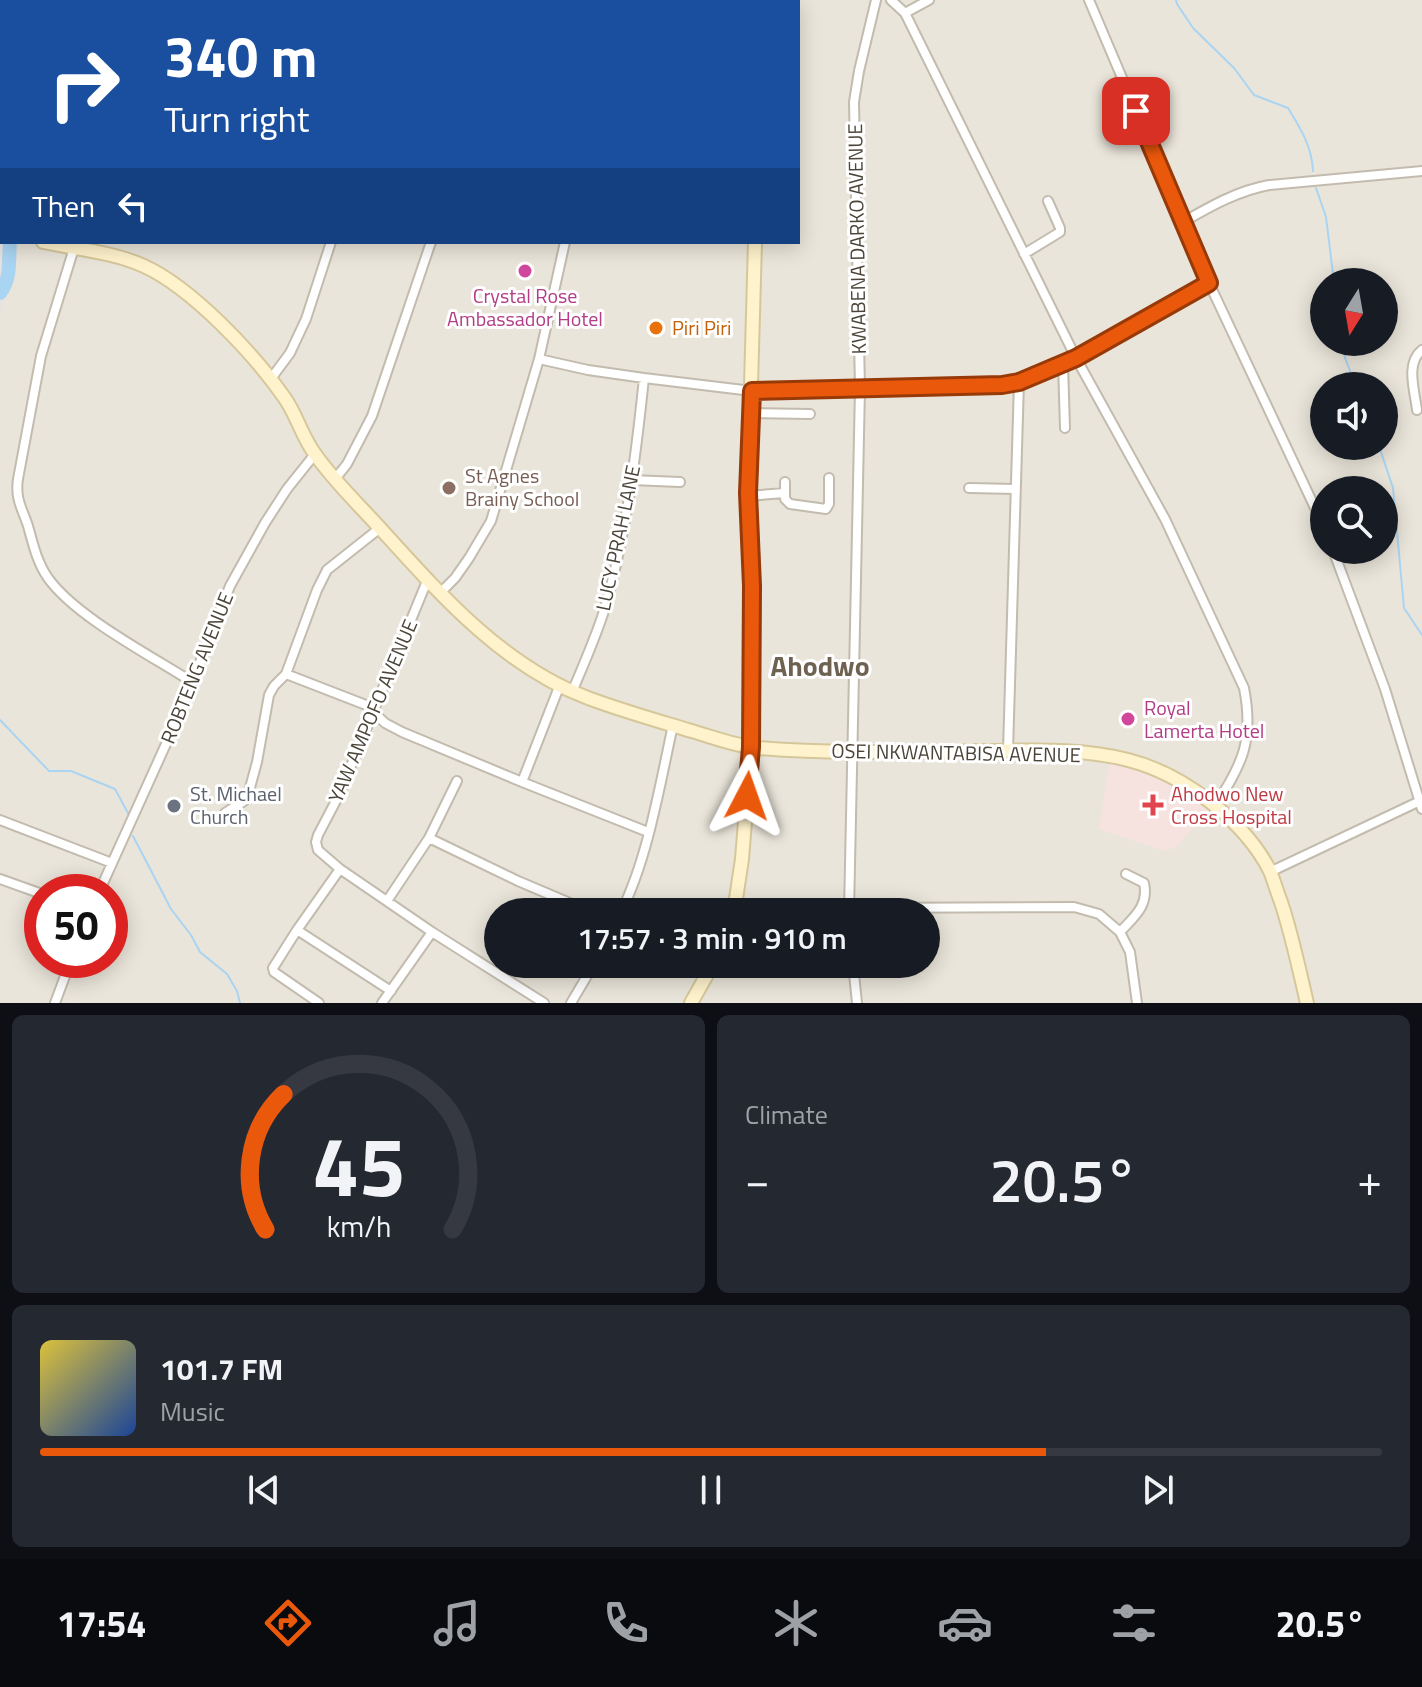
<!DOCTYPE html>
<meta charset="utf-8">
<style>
:root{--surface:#171b24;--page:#242831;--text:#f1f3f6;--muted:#9ea1a6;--line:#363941;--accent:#ea580c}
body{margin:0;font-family:"Titillium Web",sans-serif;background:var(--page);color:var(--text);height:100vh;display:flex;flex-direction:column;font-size:30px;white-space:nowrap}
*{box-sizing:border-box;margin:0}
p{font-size:26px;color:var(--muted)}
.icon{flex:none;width:44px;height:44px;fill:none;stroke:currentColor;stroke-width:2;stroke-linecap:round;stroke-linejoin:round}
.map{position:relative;height:1003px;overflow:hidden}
.side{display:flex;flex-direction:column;gap:12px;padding:12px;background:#0d0f14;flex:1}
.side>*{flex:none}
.top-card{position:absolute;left:0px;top:0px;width:800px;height:244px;box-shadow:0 4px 20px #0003;background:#1a4fa0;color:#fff;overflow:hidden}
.needle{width:52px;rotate:191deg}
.controls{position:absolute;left:1310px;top:268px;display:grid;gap:16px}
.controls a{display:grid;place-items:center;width:88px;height:88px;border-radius:50%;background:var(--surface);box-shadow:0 4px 20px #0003;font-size:40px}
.speed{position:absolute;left:24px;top:874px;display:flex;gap:16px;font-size:40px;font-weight:700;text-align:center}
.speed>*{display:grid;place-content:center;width:104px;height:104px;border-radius:50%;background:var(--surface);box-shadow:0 4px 20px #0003;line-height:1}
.speed .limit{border:12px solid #d22;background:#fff;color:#111}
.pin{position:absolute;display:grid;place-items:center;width:68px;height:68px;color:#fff;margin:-34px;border-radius:16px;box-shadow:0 4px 12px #0006}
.me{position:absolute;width:88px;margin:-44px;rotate:4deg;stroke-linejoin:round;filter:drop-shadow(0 0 6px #0008)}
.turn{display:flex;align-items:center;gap:28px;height:168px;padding:0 32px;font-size:36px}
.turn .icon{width:104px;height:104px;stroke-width:2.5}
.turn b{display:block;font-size:56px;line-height:68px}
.then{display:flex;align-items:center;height:76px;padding:0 32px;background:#0003;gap:16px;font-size:30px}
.big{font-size:60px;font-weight:600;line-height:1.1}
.side .widget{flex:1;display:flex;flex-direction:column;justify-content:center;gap:12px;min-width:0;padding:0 28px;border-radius:12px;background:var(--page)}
.side .dial{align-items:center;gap:0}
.dial svg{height:208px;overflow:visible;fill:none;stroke:var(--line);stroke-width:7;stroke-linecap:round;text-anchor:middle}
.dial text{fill:var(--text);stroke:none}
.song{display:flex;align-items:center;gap:24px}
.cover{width:96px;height:96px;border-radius:12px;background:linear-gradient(135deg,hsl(50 70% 55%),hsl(220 70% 35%))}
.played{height:8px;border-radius:4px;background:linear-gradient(90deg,var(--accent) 75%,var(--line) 75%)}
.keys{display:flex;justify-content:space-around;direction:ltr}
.heat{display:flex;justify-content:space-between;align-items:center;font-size:44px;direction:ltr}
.side .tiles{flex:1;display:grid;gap:12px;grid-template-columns:1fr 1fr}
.widget:last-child{grid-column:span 2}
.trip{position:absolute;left:484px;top:898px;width:456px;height:80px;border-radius:40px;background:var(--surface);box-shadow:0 4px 20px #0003;font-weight:600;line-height:80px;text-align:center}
.tabs{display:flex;height:128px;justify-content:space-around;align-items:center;background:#090b0e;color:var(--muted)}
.tabs .icon{width:56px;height:56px}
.tabs .selected{color:var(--accent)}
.tabs b{font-size:36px;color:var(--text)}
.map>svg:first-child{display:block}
.residential{fill:#eae5da;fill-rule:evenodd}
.industrial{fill:#e6e2dd}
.medical{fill:#f6e3e0}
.green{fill:#d2eab5}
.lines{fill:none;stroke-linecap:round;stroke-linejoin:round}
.stream{stroke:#a9d4f2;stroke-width:2}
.river{stroke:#a9d4f2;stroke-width:14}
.street-casing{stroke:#c2bbae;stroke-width:12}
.secondary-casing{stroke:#d6c79b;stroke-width:16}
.street{stroke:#fff;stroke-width:8}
.secondary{stroke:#fff3cd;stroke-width:12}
.route-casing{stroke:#983908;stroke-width:20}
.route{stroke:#ea580c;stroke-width:14}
.hotel-dot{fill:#d1479c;stroke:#fff;stroke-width:3}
.food-dot{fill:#e8710a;stroke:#fff;stroke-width:3}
.education-dot{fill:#8d6e63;stroke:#fff;stroke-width:3}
.health-dot{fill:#e0444e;stroke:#fff;stroke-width:3}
.worship-dot{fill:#6b7280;stroke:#fff;stroke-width:3}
.labels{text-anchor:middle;stroke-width:6;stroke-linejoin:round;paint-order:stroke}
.street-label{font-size:20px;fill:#4b4439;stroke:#fff}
.hotel-label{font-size:20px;fill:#b23c85;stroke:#fff}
.food-label{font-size:20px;fill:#c56008;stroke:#fff;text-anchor:start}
.education-label{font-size:20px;fill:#785e54;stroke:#fff;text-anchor:start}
.worship-label{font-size:20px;fill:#5b616d;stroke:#fff;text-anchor:start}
.health-label{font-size:20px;fill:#be3a42;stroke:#fff;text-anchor:start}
.district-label{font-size:28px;font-weight:bold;fill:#6e6250;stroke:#fff}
</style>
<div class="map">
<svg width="1422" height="1003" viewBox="0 0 1422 1003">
<rect width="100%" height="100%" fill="#f6f3ec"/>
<path class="residential" d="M 163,0 L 1422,0 L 1422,1003 L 0,1003 L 0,313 L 15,272 L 20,244 L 14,242 L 798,242 L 798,2 L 163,2 ZM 1324,282 L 1384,282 L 1384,342 L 1324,342 ZM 1324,386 L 1384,386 L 1384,446 L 1324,446 ZM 1324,490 L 1384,490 L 1384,550 L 1324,550 ZM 42,892 L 110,892 L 110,960 L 42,960 ZM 498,912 L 926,912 L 926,964 L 498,964 Z"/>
<path class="industrial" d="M 0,240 L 2,242 L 20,243 L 15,272 L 0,313 Z"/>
<path class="medical" d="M 1110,761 L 1150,772 L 1174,785 L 1211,809 L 1176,847 L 1165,851 L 1099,829 Z"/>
<path class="green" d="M 0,0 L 75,0 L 75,2 L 2,2 L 2,172 L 0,171 Z"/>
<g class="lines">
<path class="stream" d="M 1176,0 L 1177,4 L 1193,28 L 1234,68 L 1254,95 L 1288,108 C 1301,129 1312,147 1313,171
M 1316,188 L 1326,217 L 1334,282
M 1343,342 L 1345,358 L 1356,386
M 1379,446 L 1393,488 L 1404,608 L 1422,635
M 0,720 L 49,771 L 71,771 L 115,789 L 128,813
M 133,836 L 171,909 L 191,935 L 200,952 L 227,974 L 237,991 L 240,1003"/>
<path class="river" d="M 0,293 C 12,277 8,261 10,242"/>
<defs>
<path id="street" d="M 891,0 L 905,13 L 1076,358 L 1165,519 L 1244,688 C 1254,739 1243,764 1215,806
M 1089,0 L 1209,283 L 1324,527
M 362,2 L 363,0
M 414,2 L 414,0
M 523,2 L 524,0
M 651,2 L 652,0
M 905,13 L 929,0
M 1183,222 C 1211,206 1237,191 1269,185 L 1422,171
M 74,248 L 41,356 L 18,479 C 15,499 22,508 28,526 C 33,544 37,562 48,578 C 76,617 150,655 192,682
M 1024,254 L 1060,232 L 1060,228 L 1048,201
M 539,359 L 565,242
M 1063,364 L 1065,428
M 270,380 L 290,353 L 306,319 L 331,242
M 1417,410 C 1415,392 1405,363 1422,350
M 750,413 L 810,414
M 335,479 L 347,464 L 372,416 L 431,242
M 631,480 L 680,482
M 785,482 L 785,499 L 790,504 L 826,509 L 829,504 L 829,478
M 969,488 L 1016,489
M 748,496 L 784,493
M 380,528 L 327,570 L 317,590 L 286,674 L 366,705 L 385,723 L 402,732 L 522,782 L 648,832
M 1333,550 L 1385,689 L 1422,809
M 427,581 L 339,795 L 318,835 L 316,842 L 318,850 L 340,869 L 432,932 L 544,1003
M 440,593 L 455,578 L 469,558 L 491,521 L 539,359 L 588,370 L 644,378 L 752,391 L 1002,385 L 1019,382 L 1076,358 L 1209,283
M 572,692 C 583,666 595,639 604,611 C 626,537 636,455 644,378
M 1008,751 L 1019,382
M 522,782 L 559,687
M 225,813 L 244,801 L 248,795 L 257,762 L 269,695 L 274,686 L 286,674
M 0,820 L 112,863
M 429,838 L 457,781
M 1270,872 L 1420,801
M 0,879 L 42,894
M 99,892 L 180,713 L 230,586 L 265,523 L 287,489 L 315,454
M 387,901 L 429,838 L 518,881 L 591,912
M 849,908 L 1074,907 L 1099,914 L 1120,932 L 1130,952 L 1137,1003
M 621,912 C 648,858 660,784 673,725
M 849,912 L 860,388 L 854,102 L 859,71 L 876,0
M 297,930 L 391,991
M 1120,932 C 1134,917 1149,906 1144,883 L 1126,874
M 853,964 L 857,1003
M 55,1003 L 71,960
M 319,1003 L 274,972 L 273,968 L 297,930 L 340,869
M 382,1003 L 432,932
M 571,1003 L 594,964"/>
<path id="secondary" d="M 768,2 L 769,0
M 0,234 L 2,234
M 43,242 C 76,249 113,252 144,266 C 192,288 254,354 284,397 C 297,415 302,437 315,454 C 333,480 357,503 379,527 C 439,593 502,666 588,698 C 620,710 655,720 688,730 C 710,736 734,746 758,748 C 830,754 903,752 975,751 C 1025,751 1079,747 1128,760 C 1183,774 1244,820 1270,871 C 1274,881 1277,892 1281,902 C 1292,935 1299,969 1307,1003
M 734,912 L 742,859 L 751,747 L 752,586 L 748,493 L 755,242
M 691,1003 L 713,964"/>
</defs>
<use href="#street" class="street-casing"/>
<use href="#secondary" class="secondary-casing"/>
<use href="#street" class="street"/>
<use href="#secondary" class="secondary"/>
</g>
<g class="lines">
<defs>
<path id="route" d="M 747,796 L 751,747 L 752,586 L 748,493 L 752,391 L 1002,385 L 1019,382 L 1076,358 L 1209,283 L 1136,111"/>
</defs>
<use href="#route" class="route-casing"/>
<use href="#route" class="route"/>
</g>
<g class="hotel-dot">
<circle cx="525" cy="271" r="8"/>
<circle cx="1128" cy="719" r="8"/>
</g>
<circle class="food-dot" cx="656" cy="328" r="8"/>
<circle class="education-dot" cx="449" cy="488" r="8"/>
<path class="health-dot" d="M1149 793h8v8h8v8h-8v8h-8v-8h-8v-8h8z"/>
<circle class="worship-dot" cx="174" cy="806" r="8"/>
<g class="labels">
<g class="street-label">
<text transform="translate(857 239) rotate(-91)" y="7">KWABENA DARKO AVENUE</text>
<text transform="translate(618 538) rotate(-78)" y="7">LUCY PRAH LANE</text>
<text transform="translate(197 668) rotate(-68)" y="7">ROBTENG AVENUE</text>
<text transform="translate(373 711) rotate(-67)" y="7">YAW AMPOFO AVENUE</text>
<text transform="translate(956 753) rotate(1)" y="7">OSEI NKWANTABISA AVENUE</text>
</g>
<g class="hotel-label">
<text x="525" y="303">Crystal Rose<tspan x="525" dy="23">Ambassador Hotel</tspan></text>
<text x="1144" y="715" text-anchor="start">Royal<tspan x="1144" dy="23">Lamerta Hotel</tspan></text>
</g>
<g class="food-label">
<text x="672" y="335">Piri Piri</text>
</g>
<g class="education-label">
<text x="465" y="483">St Agnes<tspan x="465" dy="23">Brainy School</tspan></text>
</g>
<g class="worship-label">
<text x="190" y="801">St. Michael<tspan x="190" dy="23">Church</tspan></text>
</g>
<g class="health-label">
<text x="1171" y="801">Ahodwo New<tspan x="1171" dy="23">Cross Hospital</tspan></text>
</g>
<g class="district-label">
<text x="820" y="676">Ahodwo</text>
</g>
</g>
</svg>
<div class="controls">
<a><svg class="needle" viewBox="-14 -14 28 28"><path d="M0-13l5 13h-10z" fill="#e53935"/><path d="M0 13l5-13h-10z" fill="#9ea1a6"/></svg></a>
<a><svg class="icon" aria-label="sound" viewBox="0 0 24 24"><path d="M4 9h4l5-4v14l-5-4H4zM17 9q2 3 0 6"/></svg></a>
<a><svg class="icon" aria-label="search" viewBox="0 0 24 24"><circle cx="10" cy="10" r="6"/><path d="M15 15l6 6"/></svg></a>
</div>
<div class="speed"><div class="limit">50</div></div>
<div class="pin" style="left:1136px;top:111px;background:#d93025"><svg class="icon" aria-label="arrive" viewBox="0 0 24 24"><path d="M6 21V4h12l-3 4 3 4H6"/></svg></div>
<svg class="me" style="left:747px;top:796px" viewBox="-20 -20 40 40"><path d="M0-17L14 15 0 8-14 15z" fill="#ea580c" stroke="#fff" stroke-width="4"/></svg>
<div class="trip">17:57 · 3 min · 910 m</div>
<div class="top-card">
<div class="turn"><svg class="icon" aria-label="right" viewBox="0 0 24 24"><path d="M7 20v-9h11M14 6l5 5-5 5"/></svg><div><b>340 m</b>Turn right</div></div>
<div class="then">Then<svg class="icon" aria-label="left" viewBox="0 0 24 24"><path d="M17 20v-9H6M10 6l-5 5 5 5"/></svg></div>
</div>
</div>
<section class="side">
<div class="tiles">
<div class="widget dial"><svg viewBox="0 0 100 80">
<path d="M14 69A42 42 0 1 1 86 69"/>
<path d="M14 69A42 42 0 0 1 21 17" stroke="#ea580c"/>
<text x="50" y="56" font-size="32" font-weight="700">45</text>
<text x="50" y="72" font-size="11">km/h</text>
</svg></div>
<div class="widget"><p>Climate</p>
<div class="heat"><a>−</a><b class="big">20.5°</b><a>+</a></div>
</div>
<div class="widget">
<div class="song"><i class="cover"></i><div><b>101.7 FM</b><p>Music</p></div></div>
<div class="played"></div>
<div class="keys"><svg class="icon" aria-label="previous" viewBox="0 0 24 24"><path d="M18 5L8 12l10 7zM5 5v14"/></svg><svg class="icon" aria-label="pause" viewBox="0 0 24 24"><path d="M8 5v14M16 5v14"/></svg><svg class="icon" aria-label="next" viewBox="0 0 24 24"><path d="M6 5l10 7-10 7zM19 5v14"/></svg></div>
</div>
</div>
</section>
<nav class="tabs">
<b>17:54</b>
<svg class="icon selected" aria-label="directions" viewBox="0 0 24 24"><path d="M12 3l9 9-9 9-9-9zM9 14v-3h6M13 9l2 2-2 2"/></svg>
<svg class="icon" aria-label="music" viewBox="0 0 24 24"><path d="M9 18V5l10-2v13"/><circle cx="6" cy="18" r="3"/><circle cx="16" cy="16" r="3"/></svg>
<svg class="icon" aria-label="phone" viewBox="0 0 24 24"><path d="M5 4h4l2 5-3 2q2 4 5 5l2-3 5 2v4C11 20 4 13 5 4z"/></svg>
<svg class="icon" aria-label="climate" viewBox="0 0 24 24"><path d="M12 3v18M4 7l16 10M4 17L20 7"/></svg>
<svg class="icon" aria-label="car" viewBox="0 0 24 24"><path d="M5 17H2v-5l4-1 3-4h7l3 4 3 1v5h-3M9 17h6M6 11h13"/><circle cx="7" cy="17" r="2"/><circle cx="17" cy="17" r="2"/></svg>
<svg class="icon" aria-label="filters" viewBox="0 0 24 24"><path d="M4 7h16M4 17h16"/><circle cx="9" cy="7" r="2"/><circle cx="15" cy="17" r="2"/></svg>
<b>20.5°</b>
</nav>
